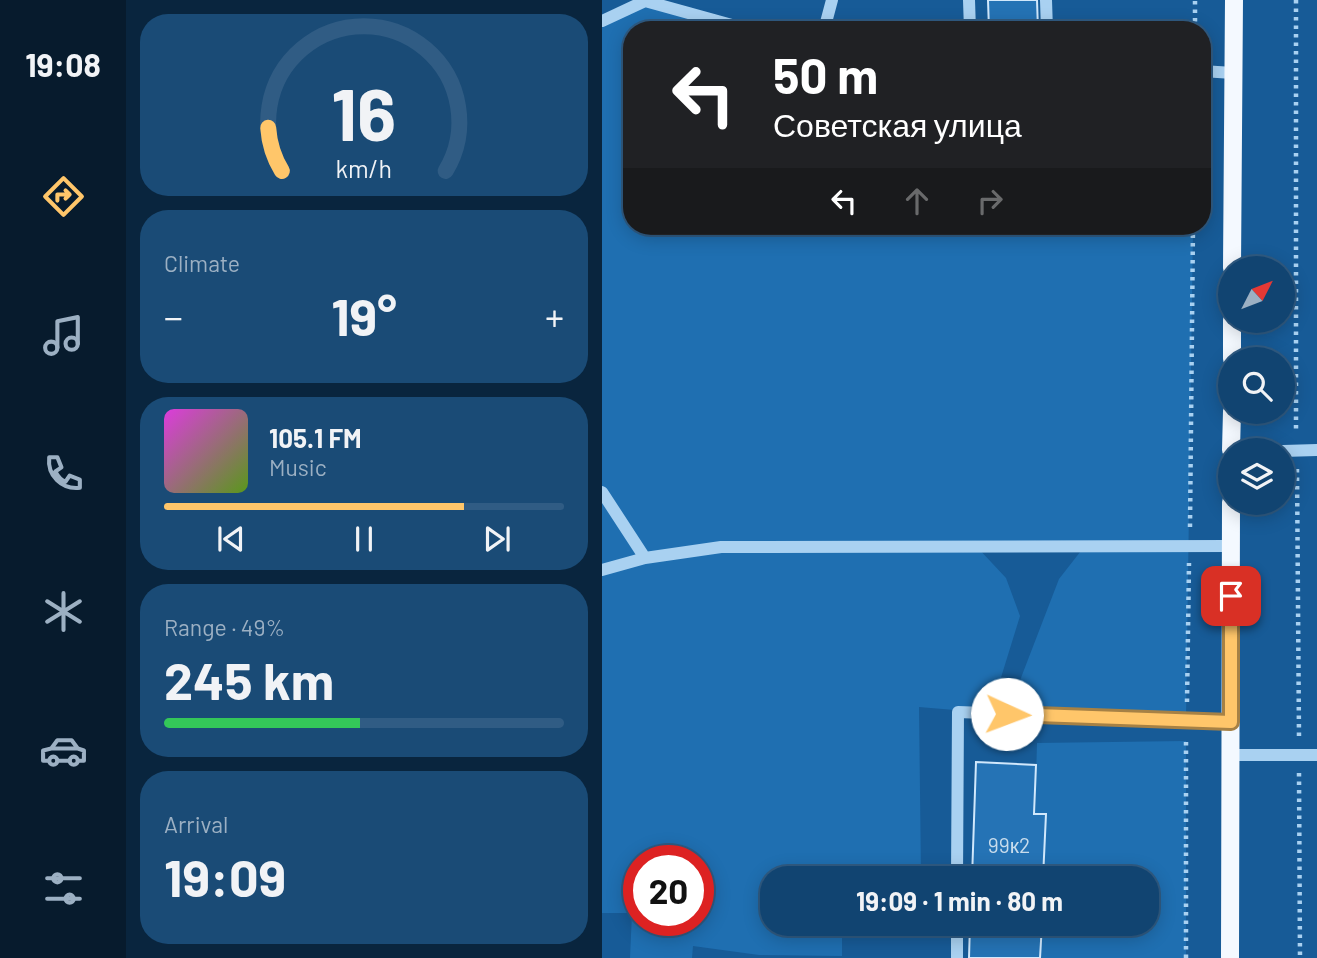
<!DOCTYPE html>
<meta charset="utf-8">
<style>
:root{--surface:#114471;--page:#1a4b76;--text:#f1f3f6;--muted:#9cb0c3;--line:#305c84;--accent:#ffc66a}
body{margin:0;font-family:Barlow,sans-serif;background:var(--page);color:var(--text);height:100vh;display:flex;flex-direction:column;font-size:26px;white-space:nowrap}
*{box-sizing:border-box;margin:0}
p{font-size:23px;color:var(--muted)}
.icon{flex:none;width:38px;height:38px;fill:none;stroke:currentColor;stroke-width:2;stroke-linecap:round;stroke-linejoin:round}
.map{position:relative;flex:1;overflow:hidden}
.drawer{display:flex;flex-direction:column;gap:14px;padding:14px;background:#09253e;width:476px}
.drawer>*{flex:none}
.top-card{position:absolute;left:21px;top:21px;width:588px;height:214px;border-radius:28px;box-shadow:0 4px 18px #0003,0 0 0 2px var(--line);background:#202124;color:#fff;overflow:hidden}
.needle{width:46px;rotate:48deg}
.tools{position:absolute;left:616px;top:256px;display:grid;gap:14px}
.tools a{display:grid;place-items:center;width:77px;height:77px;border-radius:50%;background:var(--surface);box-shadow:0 4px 18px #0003,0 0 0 2px var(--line);font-size:35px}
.speed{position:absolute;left:21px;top:845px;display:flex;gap:14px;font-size:35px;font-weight:700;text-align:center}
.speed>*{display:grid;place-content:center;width:91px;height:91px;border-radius:50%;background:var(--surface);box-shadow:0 4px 18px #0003,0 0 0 2px var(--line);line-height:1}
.speed .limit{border:10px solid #d22;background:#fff;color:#111}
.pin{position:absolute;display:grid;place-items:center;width:60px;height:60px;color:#fff;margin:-30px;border-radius:14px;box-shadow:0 4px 10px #0006}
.me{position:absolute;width:77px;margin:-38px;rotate:92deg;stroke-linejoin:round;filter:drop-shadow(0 0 5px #0008)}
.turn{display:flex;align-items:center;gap:24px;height:147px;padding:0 35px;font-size:32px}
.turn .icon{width:91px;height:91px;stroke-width:2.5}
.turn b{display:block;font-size:49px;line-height:60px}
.lanes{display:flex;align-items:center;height:66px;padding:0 35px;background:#0003;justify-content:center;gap:35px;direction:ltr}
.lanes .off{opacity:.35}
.big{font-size:52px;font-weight:700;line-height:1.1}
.drawer .widget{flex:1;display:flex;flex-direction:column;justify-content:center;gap:10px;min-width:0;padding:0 24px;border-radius:28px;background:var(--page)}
.drawer .dial{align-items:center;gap:0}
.dial svg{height:182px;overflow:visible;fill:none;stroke:var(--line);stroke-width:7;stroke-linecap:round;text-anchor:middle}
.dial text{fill:var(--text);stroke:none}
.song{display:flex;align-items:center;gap:21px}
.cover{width:84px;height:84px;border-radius:10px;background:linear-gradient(135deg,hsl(300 70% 55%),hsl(90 70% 35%))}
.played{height:7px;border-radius:4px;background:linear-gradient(90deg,var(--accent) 75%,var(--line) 75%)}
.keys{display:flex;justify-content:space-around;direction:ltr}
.heat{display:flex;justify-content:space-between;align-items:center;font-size:38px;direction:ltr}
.charge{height:10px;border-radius:5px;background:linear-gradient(90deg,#34c759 49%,var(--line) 0)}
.trip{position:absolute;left:158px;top:866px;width:399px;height:70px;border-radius:28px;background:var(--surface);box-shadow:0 4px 18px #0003,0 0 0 2px var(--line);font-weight:700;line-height:70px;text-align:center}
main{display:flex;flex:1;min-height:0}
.dock{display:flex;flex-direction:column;width:126px;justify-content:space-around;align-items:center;background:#071b2d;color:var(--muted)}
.dock .icon{width:49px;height:49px}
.dock .current{color:var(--accent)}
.dock b{font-size:32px;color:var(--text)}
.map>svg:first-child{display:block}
.green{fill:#1f6fb1;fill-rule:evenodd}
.building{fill:#2573b5;stroke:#d1e8fc;stroke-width:2}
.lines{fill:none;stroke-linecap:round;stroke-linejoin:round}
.path{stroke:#a9d1f1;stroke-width:4.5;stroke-dasharray:3.5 5;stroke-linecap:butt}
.minor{stroke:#a9d1f1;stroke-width:12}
.major{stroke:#f4f9ff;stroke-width:18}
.route-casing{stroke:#a68145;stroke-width:18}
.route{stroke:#ffc66a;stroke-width:12}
.labels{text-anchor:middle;stroke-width:7;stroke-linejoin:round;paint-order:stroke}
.number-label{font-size:21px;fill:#c8dcec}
</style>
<main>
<nav class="dock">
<b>19:08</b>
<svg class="icon current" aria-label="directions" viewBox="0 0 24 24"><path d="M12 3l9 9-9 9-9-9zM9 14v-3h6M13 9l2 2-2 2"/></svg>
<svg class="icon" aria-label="music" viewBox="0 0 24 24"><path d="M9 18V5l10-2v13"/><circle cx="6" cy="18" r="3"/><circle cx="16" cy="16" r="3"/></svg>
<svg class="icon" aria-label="phone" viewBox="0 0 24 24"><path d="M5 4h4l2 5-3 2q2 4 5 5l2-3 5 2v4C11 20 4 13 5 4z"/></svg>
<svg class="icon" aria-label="climate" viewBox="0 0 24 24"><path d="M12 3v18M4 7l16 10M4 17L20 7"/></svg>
<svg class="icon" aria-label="car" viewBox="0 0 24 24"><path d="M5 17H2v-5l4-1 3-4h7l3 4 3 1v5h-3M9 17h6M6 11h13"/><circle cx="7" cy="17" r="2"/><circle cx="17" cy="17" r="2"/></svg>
<svg class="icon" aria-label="filters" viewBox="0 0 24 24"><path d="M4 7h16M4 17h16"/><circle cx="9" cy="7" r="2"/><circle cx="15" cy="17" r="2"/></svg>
</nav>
<section class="drawer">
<div class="widget dial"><svg viewBox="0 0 100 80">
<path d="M14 69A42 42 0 1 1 86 69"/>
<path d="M14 69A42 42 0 0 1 8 50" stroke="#ffc66a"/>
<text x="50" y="56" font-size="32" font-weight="700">16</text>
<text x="50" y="72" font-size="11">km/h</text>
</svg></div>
<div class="widget"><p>Climate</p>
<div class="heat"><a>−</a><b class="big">19°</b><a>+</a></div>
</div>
<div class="widget">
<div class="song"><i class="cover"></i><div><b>105.1 FM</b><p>Music</p></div></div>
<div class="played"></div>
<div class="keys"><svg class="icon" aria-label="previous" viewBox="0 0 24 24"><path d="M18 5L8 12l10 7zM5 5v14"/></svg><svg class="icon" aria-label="pause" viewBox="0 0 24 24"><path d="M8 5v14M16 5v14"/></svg><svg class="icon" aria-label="next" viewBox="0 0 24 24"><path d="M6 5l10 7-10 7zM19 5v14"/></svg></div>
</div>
<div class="widget"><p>Range · 49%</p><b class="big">245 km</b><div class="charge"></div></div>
<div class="widget"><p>Arrival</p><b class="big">19:09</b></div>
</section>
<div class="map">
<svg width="715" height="958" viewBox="0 0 715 958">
<rect width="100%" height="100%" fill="#175b97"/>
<path class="green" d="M 43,1 L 148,30 L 30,30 L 30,226 L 591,226 L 584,720 L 405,714 L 457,579 L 482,547 L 375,547 L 404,578 L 418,616 L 388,713 L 317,707 L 319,876 L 170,878 L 170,924 L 240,924 L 240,956 L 157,955 L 91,946 L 90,958 L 28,958 L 30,913 L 0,913 L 0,21 ZM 37,861 L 96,861 L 96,920 L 37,920 Z
M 584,741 L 584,958 L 438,958 L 440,924 L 544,924 L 544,878 L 441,878 L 444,815 L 433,814 L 435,743 Z"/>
<path class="building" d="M 386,0 L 435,0 L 436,30 L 387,30 Z
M 374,762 L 434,765 L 432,814 L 444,814 L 441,878 L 370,878 Z
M 368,924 L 440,924 L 438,958 L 367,958 Z"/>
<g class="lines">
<path class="path" d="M 694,0 L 694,432
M 593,30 L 593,0
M 695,469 L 697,737
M 588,527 L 591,226
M 585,702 L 587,563
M 697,773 L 698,958
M 584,958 L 584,738"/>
<path class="minor" d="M 367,0 L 368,30
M 444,0 L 445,30
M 0,21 L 43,1 L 148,30
M 222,30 L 230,0
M 600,71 L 631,73
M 681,451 L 715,450
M 0,492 L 43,558
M 0,570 L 43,558 L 119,547 L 629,546
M 629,755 L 715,755
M 355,878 L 356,712 L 629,722
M 355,958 L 355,924"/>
<path class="major" d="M 630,268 L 632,0
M 630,359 L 630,320
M 629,450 L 630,411
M 628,958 L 629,502"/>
</g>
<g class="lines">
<defs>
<path id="route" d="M 405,714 L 629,722 L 629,596"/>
</defs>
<use href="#route" class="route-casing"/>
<use href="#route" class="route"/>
</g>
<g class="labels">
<g class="number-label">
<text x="407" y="853">99к2</text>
</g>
</g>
</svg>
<div class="tools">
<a><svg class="needle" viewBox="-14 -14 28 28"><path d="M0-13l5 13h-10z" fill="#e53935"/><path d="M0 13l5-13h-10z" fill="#9cb0c3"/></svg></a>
<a><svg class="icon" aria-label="search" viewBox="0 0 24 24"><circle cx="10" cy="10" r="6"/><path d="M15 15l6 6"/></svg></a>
<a><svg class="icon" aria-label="layers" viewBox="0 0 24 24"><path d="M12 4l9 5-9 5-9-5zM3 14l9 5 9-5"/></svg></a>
</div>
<div class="speed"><div class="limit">20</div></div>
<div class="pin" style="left:629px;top:596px;background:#d93025"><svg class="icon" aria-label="arrive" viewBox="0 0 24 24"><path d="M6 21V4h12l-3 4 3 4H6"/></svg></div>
<svg class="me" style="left:405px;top:714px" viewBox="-20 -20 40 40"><circle r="19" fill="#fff"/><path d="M0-13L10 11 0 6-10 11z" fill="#ffc66a"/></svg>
<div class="trip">19:09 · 1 min · 80 m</div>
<div class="top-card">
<div class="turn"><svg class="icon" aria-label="left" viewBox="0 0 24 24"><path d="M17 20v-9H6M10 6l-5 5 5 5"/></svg><div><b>50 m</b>Советская улица</div></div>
<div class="lanes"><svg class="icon" aria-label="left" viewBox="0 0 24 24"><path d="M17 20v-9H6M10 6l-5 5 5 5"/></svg><svg class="icon off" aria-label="ahead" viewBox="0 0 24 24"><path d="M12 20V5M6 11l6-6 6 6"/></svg><svg class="icon off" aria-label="right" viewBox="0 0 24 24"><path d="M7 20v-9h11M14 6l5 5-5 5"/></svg></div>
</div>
</div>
</main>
